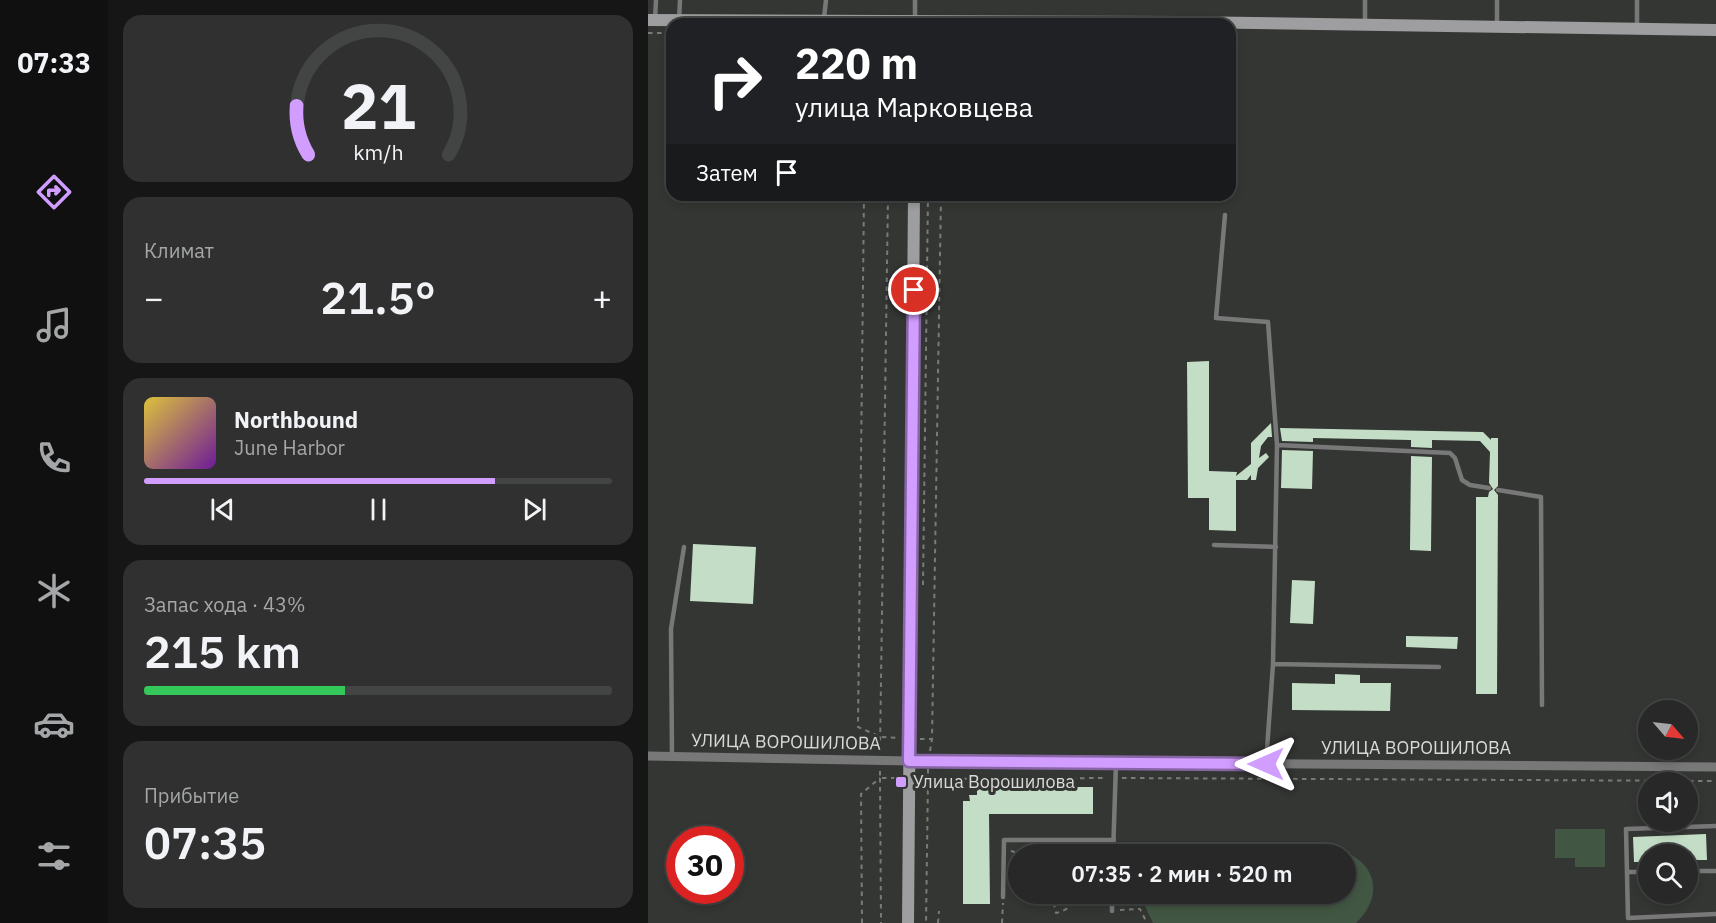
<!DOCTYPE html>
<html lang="ru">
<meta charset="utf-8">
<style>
:root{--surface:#272827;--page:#2f302f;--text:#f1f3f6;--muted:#a4a6a7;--line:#434444;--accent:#d19dfe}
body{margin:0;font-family:"IBM Plex Sans",sans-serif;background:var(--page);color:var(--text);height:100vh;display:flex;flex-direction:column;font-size:22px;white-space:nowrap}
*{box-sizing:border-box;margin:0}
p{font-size:20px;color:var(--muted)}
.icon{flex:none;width:33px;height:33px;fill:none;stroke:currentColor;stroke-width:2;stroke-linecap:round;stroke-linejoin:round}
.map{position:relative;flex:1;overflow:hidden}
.sheet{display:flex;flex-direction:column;gap:15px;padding:15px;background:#151615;width:540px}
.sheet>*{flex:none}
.guide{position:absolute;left:18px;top:18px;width:570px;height:183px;border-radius:18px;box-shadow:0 3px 9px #0003,0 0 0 2px var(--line);background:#202124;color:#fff;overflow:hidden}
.needle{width:39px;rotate:118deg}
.buttons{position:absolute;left:990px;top:700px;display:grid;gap:12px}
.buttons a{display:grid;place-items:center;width:60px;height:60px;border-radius:50%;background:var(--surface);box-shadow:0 3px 9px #0003,0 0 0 2px var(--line);font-size:30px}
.speed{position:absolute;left:18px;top:826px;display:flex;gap:12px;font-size:30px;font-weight:700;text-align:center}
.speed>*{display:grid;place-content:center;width:78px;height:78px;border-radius:50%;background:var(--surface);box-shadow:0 3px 9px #0003,0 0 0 2px var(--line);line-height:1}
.speed .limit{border:9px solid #d22;background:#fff;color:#111}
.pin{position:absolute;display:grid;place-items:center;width:51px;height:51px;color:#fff;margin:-26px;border:3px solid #fff;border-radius:50%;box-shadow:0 2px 6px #0007}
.me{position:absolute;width:66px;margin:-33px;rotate:270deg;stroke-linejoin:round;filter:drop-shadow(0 0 4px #0008)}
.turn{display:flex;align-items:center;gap:21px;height:126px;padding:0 30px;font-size:27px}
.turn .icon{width:78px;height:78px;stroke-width:2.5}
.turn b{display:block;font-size:42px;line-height:51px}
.then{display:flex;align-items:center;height:57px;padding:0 30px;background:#0003;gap:12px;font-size:22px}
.big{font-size:45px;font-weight:600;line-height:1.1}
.sheet .tile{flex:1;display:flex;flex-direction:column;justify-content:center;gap:9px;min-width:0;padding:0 21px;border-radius:18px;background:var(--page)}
.sheet .dial{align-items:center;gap:0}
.dial svg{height:156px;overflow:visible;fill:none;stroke:var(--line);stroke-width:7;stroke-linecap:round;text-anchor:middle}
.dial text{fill:var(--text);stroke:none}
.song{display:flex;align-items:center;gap:18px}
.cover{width:72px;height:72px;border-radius:9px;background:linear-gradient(135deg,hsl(50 70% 55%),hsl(280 70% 35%))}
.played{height:6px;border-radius:3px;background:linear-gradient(90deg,var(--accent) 75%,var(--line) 75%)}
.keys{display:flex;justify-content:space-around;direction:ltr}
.heat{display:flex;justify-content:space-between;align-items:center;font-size:33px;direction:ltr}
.charge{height:9px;border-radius:4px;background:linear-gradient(90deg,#34c759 43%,var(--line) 0)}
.trip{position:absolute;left:360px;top:844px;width:348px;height:60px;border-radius:30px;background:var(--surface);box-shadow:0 3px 9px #0003,0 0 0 2px var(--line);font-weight:600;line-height:60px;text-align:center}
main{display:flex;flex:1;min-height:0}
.menu{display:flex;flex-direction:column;width:108px;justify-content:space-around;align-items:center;background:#101010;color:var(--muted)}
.menu .icon{width:42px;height:42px}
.menu .current{color:var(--accent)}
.menu b{font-size:27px;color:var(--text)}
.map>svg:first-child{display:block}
.green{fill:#425743}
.building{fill:#c4ddc6}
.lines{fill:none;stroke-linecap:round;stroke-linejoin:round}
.path{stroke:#797b79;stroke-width:2;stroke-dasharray:4.5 4.5;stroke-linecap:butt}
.service{stroke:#787879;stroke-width:4.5}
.minor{stroke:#787879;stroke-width:9}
.secondary{stroke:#9e9d9f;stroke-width:12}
.route-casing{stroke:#8866a5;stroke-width:15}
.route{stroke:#d19dfe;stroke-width:10}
.poi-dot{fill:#d19dfe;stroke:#343634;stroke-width:2}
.labels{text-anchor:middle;stroke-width:6;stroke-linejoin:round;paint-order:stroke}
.street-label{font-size:18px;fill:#d8dad9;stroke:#343634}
.poi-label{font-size:18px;fill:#d8dad9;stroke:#343634;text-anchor:start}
</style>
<main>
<nav class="menu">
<b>07:33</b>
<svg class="icon current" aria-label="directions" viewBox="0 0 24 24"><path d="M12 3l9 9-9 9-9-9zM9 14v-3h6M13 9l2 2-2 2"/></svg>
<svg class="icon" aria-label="music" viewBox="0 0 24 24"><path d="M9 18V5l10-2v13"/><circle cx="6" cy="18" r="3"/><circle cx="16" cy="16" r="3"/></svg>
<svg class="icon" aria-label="phone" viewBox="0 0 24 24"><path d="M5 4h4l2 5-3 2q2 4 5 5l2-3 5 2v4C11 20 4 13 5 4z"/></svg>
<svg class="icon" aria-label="climate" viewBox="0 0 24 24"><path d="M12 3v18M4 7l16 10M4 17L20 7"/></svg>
<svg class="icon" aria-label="car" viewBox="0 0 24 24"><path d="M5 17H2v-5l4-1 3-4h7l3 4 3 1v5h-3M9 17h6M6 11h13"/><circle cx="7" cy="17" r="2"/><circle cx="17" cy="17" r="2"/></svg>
<svg class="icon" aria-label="filters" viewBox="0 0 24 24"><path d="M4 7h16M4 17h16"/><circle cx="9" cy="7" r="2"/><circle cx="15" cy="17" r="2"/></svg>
</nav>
<section class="sheet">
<div class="tile dial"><svg viewBox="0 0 100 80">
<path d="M14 69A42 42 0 1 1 86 69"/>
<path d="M14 69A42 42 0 0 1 8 44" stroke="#d19dfe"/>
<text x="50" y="56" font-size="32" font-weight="700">21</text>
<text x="50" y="72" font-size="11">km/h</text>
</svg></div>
<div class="tile"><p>Климат</p>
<div class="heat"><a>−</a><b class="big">21.5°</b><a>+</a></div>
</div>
<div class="tile">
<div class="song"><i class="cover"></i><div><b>Northbound</b><p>June Harbor</p></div></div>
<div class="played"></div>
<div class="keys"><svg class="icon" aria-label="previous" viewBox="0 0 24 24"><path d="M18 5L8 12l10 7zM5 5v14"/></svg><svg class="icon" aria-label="pause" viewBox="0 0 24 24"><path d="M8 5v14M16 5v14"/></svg><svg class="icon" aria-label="next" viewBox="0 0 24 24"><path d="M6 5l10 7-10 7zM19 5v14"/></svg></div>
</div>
<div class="tile"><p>Запас хода · 43%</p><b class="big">215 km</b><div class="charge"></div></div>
<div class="tile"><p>Прибытие</p><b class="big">07:35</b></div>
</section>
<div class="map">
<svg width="1068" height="923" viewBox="0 0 1068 923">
<rect width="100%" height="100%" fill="#343634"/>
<path class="green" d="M 907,829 L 957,829 L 957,867 L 927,867 L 927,858 L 907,858 Z
M 692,850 C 728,862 737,895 708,923 L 505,923 L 496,904 L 497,894 L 698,894 L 698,855 L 524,855 L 530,852 Z"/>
<path class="building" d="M 561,361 L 561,471 L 589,472 L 588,476 L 603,464 L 603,443 L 623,423 L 624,437 L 620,437 L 613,446 L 611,458 L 618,453 L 621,457 L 610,468 L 608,480 L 603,480 L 603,475 L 599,480 L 588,480 L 588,531 L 561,530 L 561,498 L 540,498 L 539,362 Z
M 632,428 L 835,432 L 843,440 L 843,438 L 850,438 L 850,486 L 846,490 L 850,495 L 849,694 L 828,694 L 828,497 L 840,497 L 841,492 L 845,489 L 841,483 L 842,452 L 832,441 L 784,440 L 784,448 L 763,447 L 763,440 L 665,438 L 665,442 L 634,441 Z
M 634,450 L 665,451 L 664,489 L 633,488 Z
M 763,456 L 784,457 L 783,551 L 762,550 Z
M 45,544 L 108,547 L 105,604 L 42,601 Z
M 644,580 L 667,581 L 665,624 L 642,623 Z
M 758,636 L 810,637 L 809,649 L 758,647 Z
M 687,674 L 712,675 L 712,683 L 743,683 L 742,711 L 644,710 L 644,683 L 687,684 Z
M 329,787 L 445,787 L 445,814 L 341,814 L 342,904 L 315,904 L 315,801 L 322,801 L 321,795 L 329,795 Z
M 1058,834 L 1059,860 L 1040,860 L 1040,855 L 1000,855 L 1000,862 L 986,862 L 985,837 Z"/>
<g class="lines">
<path class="path" d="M 0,33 L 24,33
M 216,195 L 210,727 L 233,737 L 251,738
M 275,585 L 280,195
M 272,739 L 284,739
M 232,750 L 240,195
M 282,751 L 284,739 L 293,195
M 280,769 L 280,779 L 459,778
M 232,771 L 232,778 L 249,778
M 232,778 L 233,923
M 273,778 L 280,779 L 278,923
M 474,778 L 1068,781
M 409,848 L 410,855
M 363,851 L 378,855
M 362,871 L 370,874
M 404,894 L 408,913 C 419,910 426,906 428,894
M 472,910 L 492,909 L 499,923
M 214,923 L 213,794 L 232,778
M 290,923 L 291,911
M 354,923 L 355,903"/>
<path class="service" d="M 267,0 L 267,21
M 717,0 L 717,24
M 176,18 L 178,0
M 7,20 L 8,0
M 31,20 L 32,0
M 849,26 L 849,0
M 989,27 L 989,0
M 577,215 L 568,318 L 620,322 L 629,445
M 850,490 L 893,497 L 894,705
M 566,545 L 628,547
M 625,664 L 791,667
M 24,756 L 23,629 L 36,547
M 618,764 L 625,664 L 629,445 L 802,453 L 807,458 L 814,480 L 822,485 L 841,488
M 1068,826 L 978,829 L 980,918 L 1068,914
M 465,855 L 468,763
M 1040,871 L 1068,871
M 979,872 L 1000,872
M 355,897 L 356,840 L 466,840
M 464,911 L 464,894"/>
<path class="minor" d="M 0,756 L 262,761 L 1068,767"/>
<path class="secondary" d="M 0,20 L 534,22 L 1068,30
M 260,923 L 266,195"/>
</g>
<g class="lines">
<defs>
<path id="route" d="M 266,290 L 261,761 L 618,764"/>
</defs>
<use href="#route" class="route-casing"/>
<use href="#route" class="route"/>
</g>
<rect class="poi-dot" x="247" y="776" width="12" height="12" rx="3"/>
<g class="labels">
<g class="street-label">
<text transform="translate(138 742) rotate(1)" y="6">УЛИЦА ВОРОШИЛОВА</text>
<text x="768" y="754">УЛИЦА ВОРОШИЛОВА</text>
</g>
<g class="poi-label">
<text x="265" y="788">Улица Ворошилова</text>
</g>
</g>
</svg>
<div class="buttons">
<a><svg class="needle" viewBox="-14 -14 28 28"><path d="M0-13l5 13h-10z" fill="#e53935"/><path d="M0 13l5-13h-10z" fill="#a4a6a7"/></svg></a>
<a><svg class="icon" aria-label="sound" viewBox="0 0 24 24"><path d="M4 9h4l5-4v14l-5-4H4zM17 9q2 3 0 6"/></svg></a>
<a><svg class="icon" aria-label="search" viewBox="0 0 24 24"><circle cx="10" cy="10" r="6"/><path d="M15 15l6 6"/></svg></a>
</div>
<div class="speed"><div class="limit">30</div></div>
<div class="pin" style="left:266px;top:290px;background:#d93025"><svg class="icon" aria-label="arrive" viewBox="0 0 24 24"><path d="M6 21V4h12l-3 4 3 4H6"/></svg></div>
<svg class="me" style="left:618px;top:764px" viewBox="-20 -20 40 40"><path d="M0-17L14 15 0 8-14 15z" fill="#d19dfe" stroke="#fff" stroke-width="4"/></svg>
<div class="trip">07:35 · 2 мин · 520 m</div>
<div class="guide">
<div class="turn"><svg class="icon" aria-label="right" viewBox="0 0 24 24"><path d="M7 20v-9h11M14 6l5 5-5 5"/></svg><div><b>220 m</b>улица Марковцева</div></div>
<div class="then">Затем<svg class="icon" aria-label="arrive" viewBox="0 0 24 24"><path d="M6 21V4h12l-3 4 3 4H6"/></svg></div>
</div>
</div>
</main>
